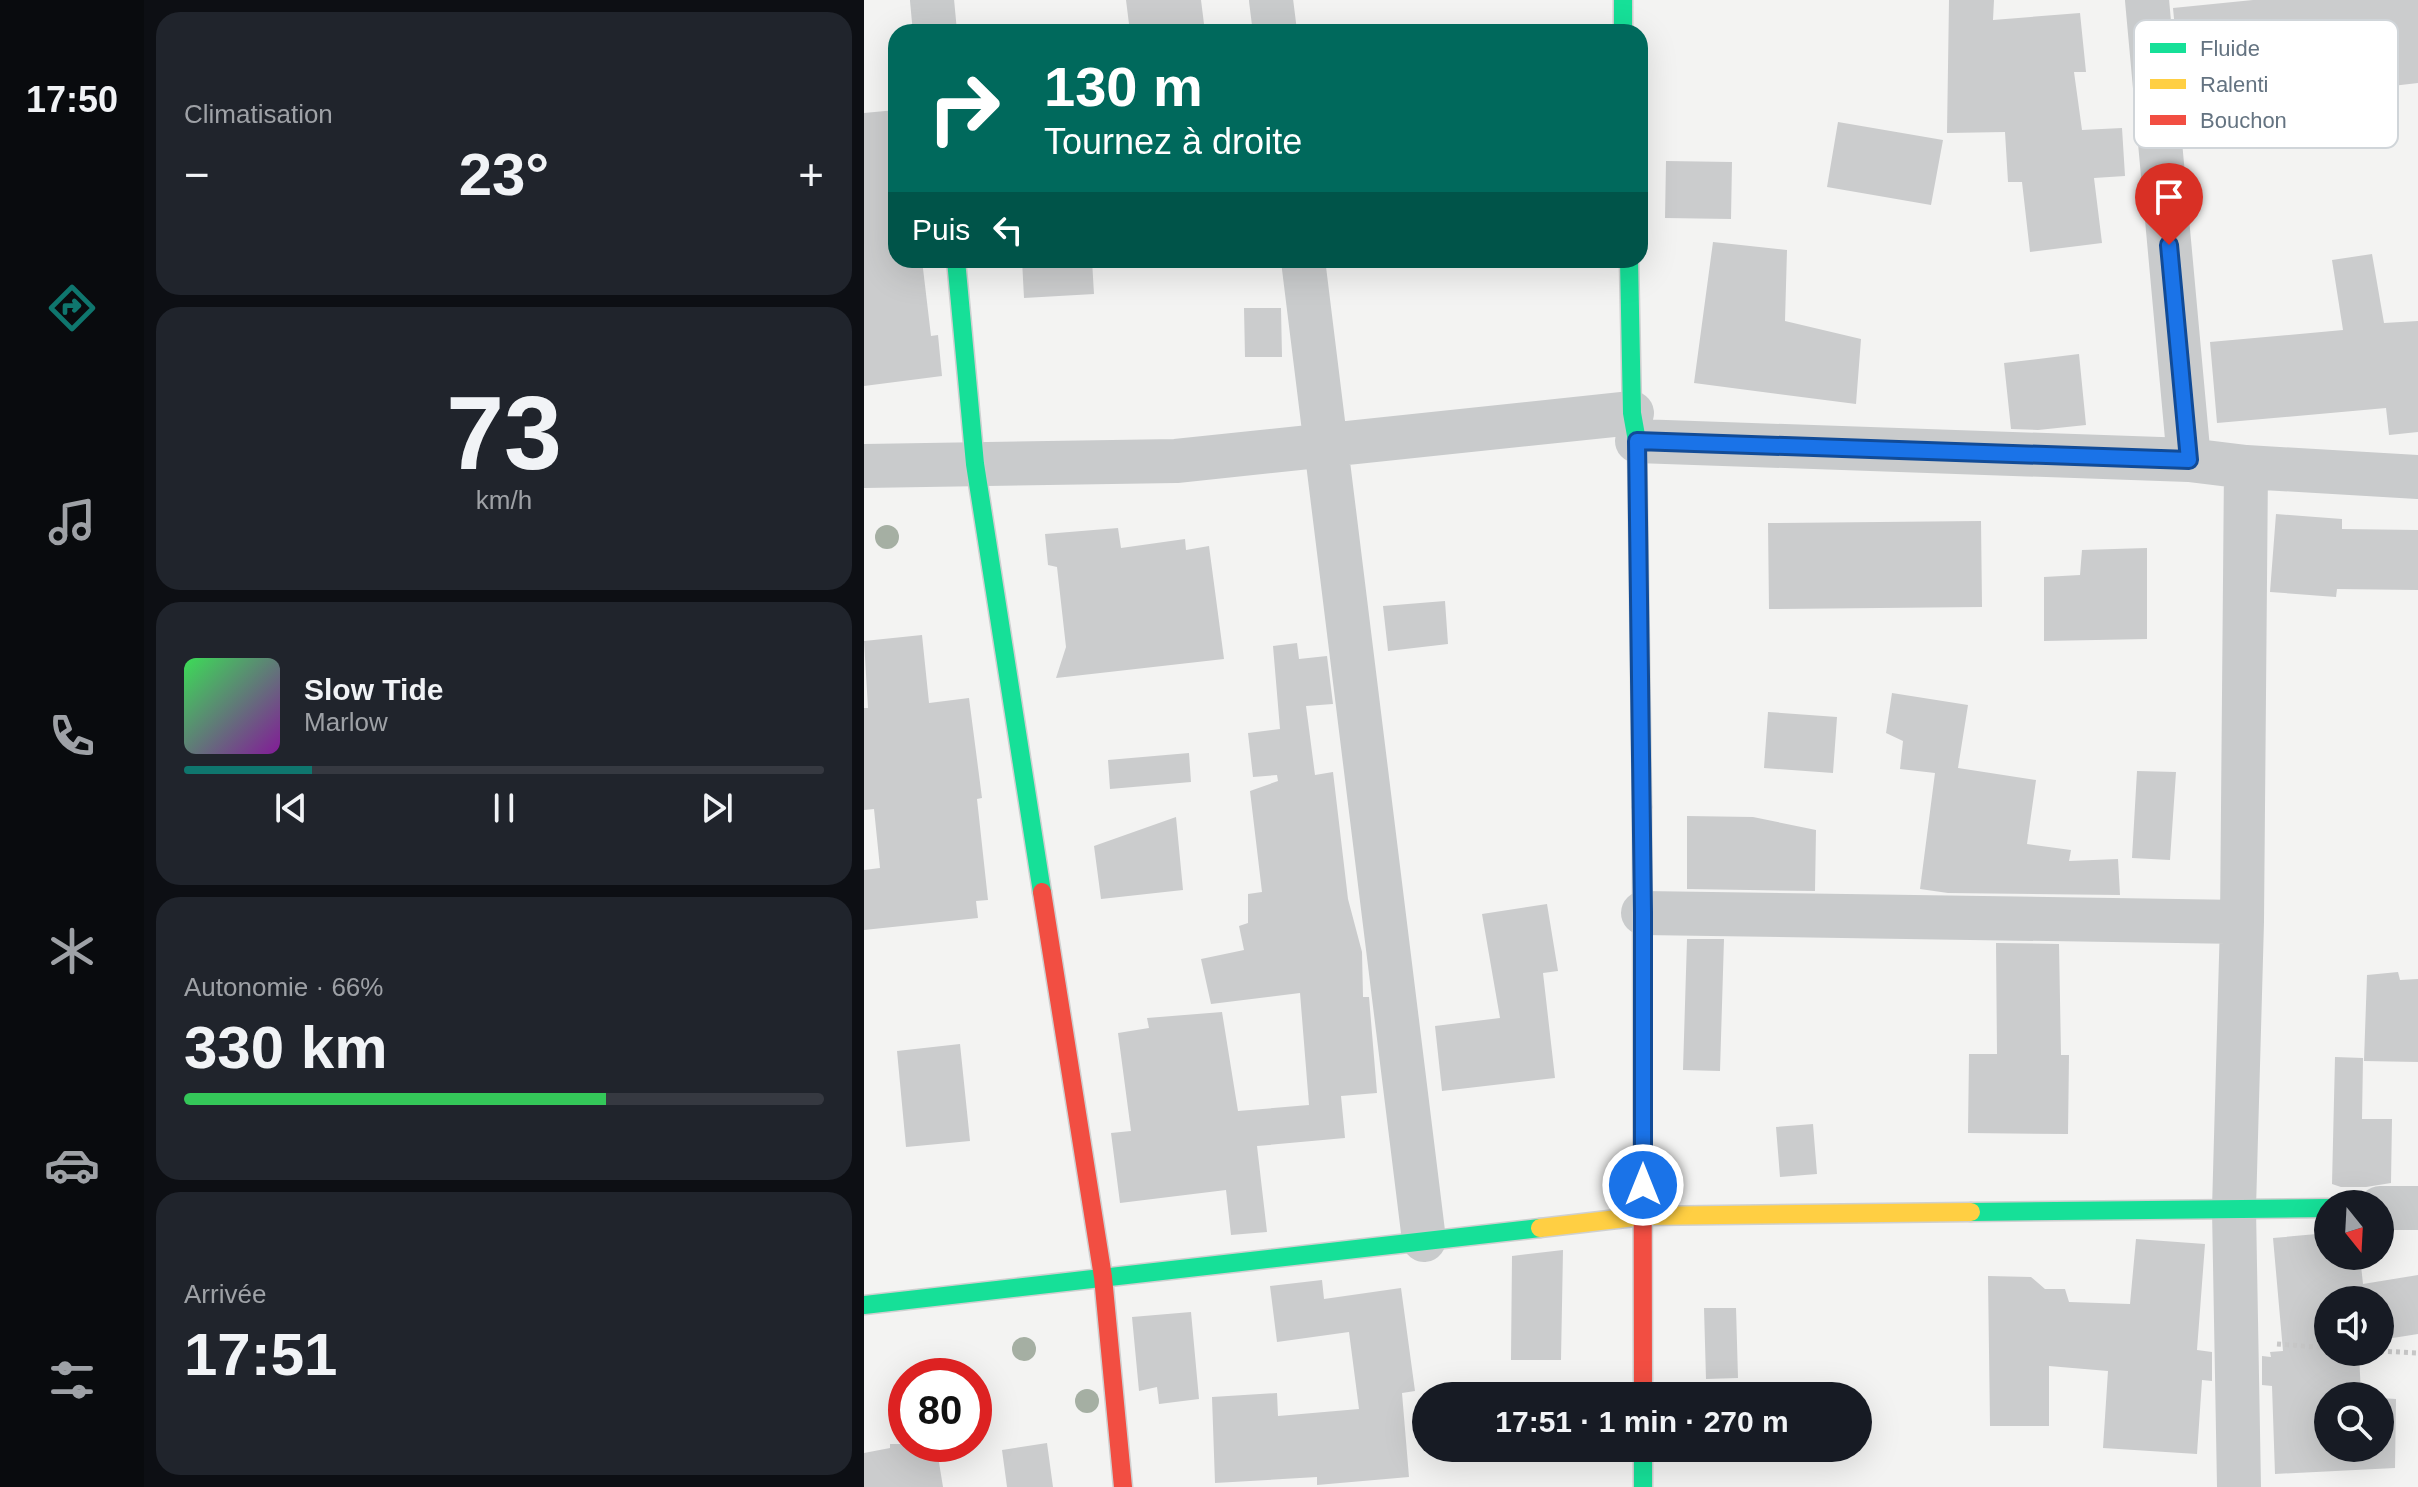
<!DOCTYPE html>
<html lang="fr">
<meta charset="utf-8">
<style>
:root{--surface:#171b24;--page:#20242c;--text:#f1f3f6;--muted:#9ea1a6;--line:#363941;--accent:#0f766e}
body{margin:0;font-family:Arial,sans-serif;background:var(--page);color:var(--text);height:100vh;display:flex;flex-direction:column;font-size:30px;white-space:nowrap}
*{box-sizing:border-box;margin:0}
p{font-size:26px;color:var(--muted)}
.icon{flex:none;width:44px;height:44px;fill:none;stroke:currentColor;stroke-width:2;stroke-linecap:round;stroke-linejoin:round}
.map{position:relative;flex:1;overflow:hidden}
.sheet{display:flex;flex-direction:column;gap:12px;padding:12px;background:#0d0f14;width:720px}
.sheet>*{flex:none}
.hud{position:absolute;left:24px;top:24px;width:760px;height:244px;border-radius:24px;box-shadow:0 8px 32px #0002;background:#00695c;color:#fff;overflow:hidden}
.needle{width:52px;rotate:162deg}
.controls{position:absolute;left:1450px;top:1190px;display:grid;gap:16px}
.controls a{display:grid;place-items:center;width:80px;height:80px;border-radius:50%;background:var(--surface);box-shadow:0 8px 32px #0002;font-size:40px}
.speed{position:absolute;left:24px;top:1358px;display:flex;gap:16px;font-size:40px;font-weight:700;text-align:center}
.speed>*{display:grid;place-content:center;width:104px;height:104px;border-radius:50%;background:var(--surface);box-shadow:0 8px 32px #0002;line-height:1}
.speed .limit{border:12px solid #d22;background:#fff;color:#111}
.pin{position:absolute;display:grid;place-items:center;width:68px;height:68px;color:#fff;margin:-82px -34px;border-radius:50% 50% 50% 0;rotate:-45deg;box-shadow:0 0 8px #0007}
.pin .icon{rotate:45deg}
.me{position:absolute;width:88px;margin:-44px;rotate:0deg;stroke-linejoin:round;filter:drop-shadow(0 0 6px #0008)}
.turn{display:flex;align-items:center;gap:28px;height:168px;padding:0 24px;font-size:36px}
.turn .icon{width:104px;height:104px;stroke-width:2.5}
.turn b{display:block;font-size:56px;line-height:68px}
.then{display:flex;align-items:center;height:76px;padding:0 24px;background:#0003;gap:16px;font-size:30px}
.big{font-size:60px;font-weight:700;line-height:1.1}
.sheet .widget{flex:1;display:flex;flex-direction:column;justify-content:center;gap:12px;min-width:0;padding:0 28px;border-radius:24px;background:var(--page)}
.sheet .dial{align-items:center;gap:0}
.dial b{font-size:104px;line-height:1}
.song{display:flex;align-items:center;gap:24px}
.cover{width:96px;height:96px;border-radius:12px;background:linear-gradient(135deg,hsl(130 70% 55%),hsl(290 70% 35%))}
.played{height:8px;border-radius:4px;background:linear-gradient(90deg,var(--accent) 20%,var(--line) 20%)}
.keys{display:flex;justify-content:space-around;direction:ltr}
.heat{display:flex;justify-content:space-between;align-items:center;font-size:44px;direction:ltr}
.charge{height:12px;border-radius:6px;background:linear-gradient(90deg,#34c759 66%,var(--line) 0)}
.trip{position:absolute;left:548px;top:1382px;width:460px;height:80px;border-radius:40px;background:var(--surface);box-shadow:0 8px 32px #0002;font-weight:700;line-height:80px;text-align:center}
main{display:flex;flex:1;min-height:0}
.tab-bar{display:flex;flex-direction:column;width:144px;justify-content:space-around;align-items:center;background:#090b0e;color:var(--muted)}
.tab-bar .icon{width:56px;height:56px}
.tab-bar .selected{color:var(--accent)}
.tab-bar b{font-size:36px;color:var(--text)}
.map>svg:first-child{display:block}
.building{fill:#cbcccd}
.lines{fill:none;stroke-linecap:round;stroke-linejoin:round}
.fast-casing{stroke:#cfd0d0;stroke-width:21}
.slow-casing{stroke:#cfd0d0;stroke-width:21}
.jam-casing{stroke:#cfd0d0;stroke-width:21}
.path{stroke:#c8c8c8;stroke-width:5;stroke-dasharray:4 4;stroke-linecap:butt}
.street{stroke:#c9cbcc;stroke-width:44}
.fast{stroke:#16e098;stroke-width:18}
.slow{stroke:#ffcf43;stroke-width:18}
.jam{stroke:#f24e42;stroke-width:18}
.tree{fill:#a5afa3}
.route-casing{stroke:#114b97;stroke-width:20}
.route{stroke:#1a73e8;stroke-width:14}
.key{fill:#fff;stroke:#d0d5d9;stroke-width:2}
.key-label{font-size:22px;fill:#647381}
</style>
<main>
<nav class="tab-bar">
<b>17:50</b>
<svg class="icon selected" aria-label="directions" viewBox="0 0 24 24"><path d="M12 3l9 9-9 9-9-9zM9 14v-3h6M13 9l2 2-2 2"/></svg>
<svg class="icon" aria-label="music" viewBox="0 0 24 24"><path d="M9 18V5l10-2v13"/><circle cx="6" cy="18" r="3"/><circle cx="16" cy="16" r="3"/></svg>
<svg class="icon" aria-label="phone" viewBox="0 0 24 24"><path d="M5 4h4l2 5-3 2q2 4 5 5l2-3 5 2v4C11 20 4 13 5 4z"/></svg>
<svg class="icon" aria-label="climate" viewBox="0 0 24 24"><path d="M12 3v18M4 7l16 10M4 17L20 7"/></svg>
<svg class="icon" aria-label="car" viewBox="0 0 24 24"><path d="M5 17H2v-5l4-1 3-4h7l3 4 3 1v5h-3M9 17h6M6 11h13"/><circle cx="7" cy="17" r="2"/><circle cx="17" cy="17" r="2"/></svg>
<svg class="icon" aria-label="filters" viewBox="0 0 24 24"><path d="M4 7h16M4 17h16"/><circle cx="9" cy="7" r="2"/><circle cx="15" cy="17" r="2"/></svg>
</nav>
<section class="sheet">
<div class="widget"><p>Climatisation</p>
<div class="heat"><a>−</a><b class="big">23°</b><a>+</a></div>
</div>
<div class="widget dial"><b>73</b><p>km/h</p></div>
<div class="widget">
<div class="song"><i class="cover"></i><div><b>Slow Tide</b><p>Marlow</p></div></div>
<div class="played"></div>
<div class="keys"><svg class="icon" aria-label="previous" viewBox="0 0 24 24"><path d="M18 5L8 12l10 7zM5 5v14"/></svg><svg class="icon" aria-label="pause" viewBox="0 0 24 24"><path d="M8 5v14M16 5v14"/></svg><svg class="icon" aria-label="next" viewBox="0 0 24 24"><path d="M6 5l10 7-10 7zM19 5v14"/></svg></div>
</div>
<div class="widget"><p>Autonomie · 66%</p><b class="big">330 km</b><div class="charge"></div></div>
<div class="widget"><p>Arrivée</p><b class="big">17:51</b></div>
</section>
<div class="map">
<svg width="1554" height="1487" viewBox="0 0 1554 1487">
<rect width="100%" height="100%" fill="#f3f3f2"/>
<path class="building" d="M 262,0 L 337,0 L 341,32 L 266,32 Z
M 1085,0 L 1130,0 L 1129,20 L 1216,13 L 1222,72 L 1210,72 L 1218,130 L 1258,128 L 1261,176 L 1230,178 L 1238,243 L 1166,252 L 1158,182 L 1144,182 L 1141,132 L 1083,133 Z
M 1389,0 L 1554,0 L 1554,83 L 1476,92 L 1472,57 L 1315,73 L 1309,8 Z
M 32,110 L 32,260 L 58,260 L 67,336 L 74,335 L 78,376 L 0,386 L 0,113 Z
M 974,122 L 1079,140 L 1067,205 L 963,187 Z
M 802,161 L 868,162 L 867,219 L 801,218 Z
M 849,242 L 923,250 L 921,321 L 997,339 L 992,404 L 830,383 Z
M 1508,254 L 1520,323 L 1554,321 L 1554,432 L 1525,435 L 1522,408 L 1353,423 L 1346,342 L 1479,330 L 1468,260 Z
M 158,260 L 228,260 L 230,294 L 160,298 Z
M 380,308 L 417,308 L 418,357 L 381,357 Z
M 1215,354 L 1222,425 L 1174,430 L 1147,429 L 1140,363 Z
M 1412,514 L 1478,519 L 1478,529 L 1554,530 L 1554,590 L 1473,589 L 1472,597 L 1406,592 Z
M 1117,521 L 1118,607 L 905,609 L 904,523 Z
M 254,528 L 257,548 L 321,539 L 322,550 L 345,546 L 360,659 L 192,678 L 202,647 L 193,567 L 184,565 L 181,534 Z
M 1283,548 L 1283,639 L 1180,641 L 1180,577 L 1216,575 L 1218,550 Z
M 581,601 L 584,644 L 524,651 L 519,606 Z
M 58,635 L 65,703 L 105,698 L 118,798 L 113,799 L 124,900 L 112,901 L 114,918 L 0,930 L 0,870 L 16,868 L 10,809 L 0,810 L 0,708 L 4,708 L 0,641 Z
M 433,643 L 435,659 L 463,656 L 469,704 L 442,706 L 451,775 L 469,772 L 484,899 L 498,952 L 499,997 L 505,997 L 513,1093 L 477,1096 L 481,1138 L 393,1146 L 403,1232 L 367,1235 L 362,1190 L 256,1203 L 247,1133 L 267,1131 L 254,1033 L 285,1028 L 283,1018 L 358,1012 L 374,1111 L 445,1105 L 436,993 L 347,1004 L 337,959 L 380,950 L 375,926 L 384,923 L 384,894 L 398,892 L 386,791 L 414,781 L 413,775 L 389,777 L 384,733 L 416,729 L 409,646 Z
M 1028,693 L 1104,705 L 1094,768 L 1172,780 L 1163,844 L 1207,850 L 1205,861 L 1254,859 L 1256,895 L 1084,893 L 1056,889 L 1071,773 L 1036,769 L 1039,741 L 1022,733 Z
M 904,712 L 973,717 L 969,773 L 900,768 Z
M 325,753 L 327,782 L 246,789 L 244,760 Z
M 1273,771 L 1312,772 L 1306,860 L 1268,858 Z
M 823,816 L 889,817 L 952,830 L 951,891 L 823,889 Z
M 312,817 L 319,890 L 237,899 L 230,846 Z
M 683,904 L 694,971 L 679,973 L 691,1078 L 578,1091 L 571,1026 L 636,1018 L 618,914 Z
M 823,939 L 860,939 L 856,1071 L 819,1070 Z
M 1132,943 L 1195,944 L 1197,1055 L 1205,1055 L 1204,1134 L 1104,1133 L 1105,1054 L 1133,1054 Z
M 1534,972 L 1536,980 L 1554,979 L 1554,1062 L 1500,1061 L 1503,975 Z
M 96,1044 L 106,1141 L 42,1147 L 33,1051 Z
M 1471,1057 L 1499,1058 L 1498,1119 L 1528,1119 L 1527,1183 L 1502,1187 L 1477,1187 L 1468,1184 Z
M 949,1124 L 953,1174 L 916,1177 L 912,1127 Z
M 1464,1233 L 1464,1256 L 1496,1256 L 1499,1284 L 1554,1275 L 1554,1334 L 1516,1340 L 1516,1300 L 1464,1300 L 1464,1352 L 1495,1352 L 1497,1396 L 1464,1396 L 1464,1448 L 1516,1448 L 1516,1398 L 1532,1399 L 1531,1468 L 1411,1474 L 1408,1386 L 1398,1385 L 1398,1356 L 1407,1357 L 1406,1352 L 1419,1351 L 1409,1238 Z
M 1272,1239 L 1341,1244 L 1333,1350 L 1348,1352 L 1348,1381 L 1338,1380 L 1333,1454 L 1239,1448 L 1244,1371 L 1185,1366 L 1185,1426 L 1126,1426 L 1124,1276 L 1167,1277 L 1181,1289 L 1201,1289 L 1205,1302 L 1266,1304 Z
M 699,1250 L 697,1360 L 647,1360 L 648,1256 Z
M 458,1280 L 460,1299 L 537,1288 L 551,1391 L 538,1393 L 545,1477 L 453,1485 L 453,1477 L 351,1483 L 348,1397 L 413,1393 L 414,1416 L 495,1409 L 485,1332 L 413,1342 L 406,1286 Z
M 840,1308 L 872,1308 L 874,1378 L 842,1379 Z
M 327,1312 L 335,1399 L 295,1404 L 293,1387 L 275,1391 L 268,1317 Z
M 183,1443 L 189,1487 L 143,1487 L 138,1450 Z
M 26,1444 L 72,1444 L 79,1487 L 0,1487 L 0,1453 L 26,1448 Z"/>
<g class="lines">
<defs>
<path id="fast" d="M 759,0 L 759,32
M 92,260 L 111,464 L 178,892
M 765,260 L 768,413 L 773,441 L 778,807
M 1107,1212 L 1464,1208
M 0,1305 L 676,1228
M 779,1448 L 779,1487"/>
<path id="slow" d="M 676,1228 L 779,1216 L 1107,1212"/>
<path id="jam" d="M 778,807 L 779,1396
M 178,892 L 239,1277 L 259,1487"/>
</defs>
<use href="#fast" class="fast-casing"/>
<use href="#slow" class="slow-casing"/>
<use href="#jam" class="jam-casing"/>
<path class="path" d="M 1413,1344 L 1464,1348
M 1516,1351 L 1554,1353"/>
<path class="street" d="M 68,0 L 71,32
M 407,0 L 411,32
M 1283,0 L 1325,460
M 439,260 L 560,1240
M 773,441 L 1325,460 L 1382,467 L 1554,477
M 0,466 L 312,461 L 768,413
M 779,913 L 1378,922
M 1516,1208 L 1554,1208
M 1375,1487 L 1370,1209 L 1378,922 L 1382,467"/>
<use href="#fast" class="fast"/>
<use href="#slow" class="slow"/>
<use href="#jam" class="jam"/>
</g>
<g class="tree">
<circle cx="23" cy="537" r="12"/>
<circle cx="160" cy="1349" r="12"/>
<circle cx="223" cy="1401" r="12"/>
</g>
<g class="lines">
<defs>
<path id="route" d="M 779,1185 L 779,913 L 773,441 L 1325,460 L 1305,245"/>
</defs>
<use href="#route" class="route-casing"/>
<use href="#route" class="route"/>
</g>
<rect x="1270" y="20" width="264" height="128" rx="12" class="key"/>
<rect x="1286" y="43" width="36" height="10" fill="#16e098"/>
<rect x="1286" y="79" width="36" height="10" fill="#ffcf43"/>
<rect x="1286" y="115" width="36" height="10" fill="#f24e42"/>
<g class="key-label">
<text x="1336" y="56">Fluide</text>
<text x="1336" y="92">Ralenti</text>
<text x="1336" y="128">Bouchon</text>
</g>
</svg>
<div class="controls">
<a><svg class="needle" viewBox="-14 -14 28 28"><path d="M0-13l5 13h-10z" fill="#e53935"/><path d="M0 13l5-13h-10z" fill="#9ea1a6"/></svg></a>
<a><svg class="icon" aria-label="sound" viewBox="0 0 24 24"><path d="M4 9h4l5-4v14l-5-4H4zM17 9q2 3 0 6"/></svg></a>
<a><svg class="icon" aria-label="search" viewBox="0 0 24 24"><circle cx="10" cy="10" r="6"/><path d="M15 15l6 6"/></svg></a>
</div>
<div class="speed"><div class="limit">80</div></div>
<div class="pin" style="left:1305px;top:245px;background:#d93025"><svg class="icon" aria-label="arrive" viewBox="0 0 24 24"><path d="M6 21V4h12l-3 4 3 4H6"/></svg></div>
<svg class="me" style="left:779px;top:1185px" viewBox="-20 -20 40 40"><circle r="17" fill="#1a73e8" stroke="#fff" stroke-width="3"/><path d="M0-11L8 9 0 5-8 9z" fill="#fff"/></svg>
<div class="trip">17:51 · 1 min · 270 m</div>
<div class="hud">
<div class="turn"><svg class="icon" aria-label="right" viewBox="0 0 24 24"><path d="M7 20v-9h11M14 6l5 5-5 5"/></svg><div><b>130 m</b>Tournez à droite</div></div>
<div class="then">Puis<svg class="icon" aria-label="left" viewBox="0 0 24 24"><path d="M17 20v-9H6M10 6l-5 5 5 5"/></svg></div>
</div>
</div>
</main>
